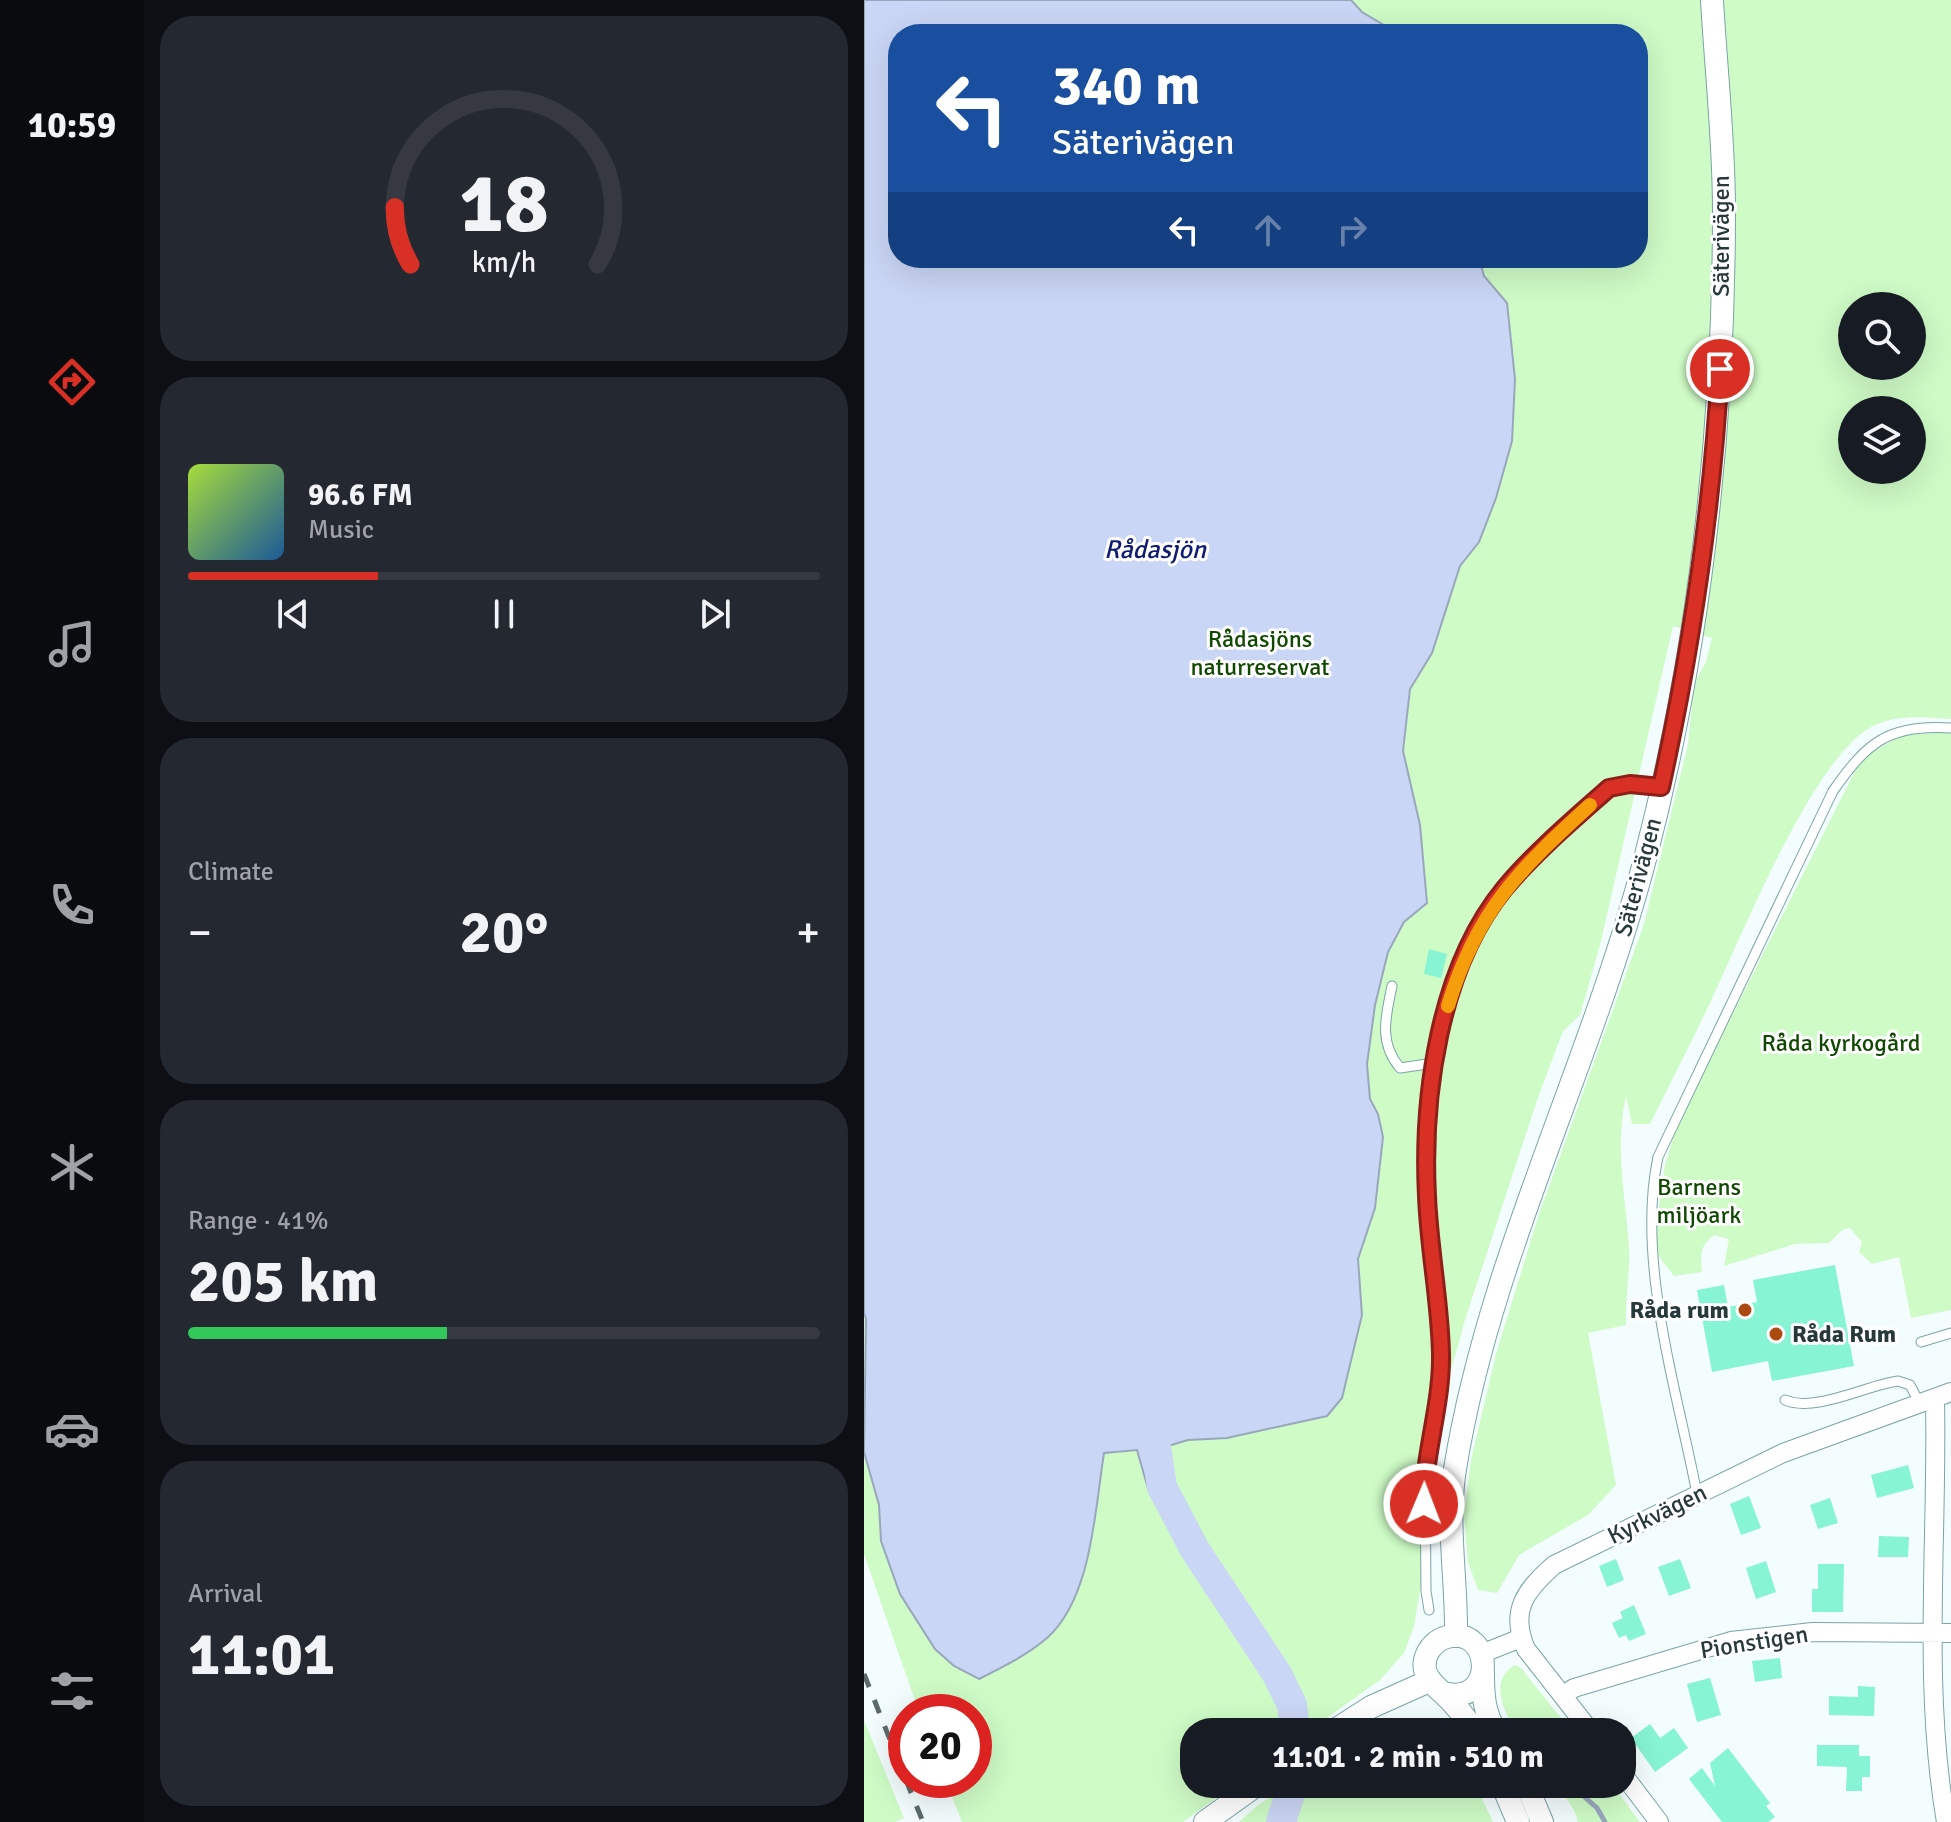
<!DOCTYPE html>
<meta charset="utf-8">
<style>
:root{--surface:#171b24;--page:#242831;--text:#f1f3f6;--muted:#9ea1a6;--line:#363941;--accent:#d93025}
body{margin:0;font-family:Signika,sans-serif;background:var(--page);color:var(--text);height:100vh;display:flex;flex-direction:column;font-size:30px;white-space:nowrap}
*{box-sizing:border-box;margin:0}
p{font-size:26px;color:var(--muted)}
.icon{flex:none;width:44px;height:44px;fill:none;stroke:currentColor;stroke-width:2;stroke-linecap:round;stroke-linejoin:round}
.map{position:relative;flex:1;overflow:hidden}
.panel{display:flex;flex-direction:column;gap:16px;padding:16px;background:#0d0f14;width:720px}
.panel>*{flex:none}
.banner{position:absolute;left:24px;top:24px;width:760px;height:244px;border-radius:32px;box-shadow:0 8px 32px #0002;background:#1a4fa0;color:#fff;overflow:hidden}
.buttons{position:absolute;left:974px;top:292px;display:grid;gap:16px}
.buttons a{display:grid;place-items:center;width:88px;height:88px;border-radius:50%;background:var(--surface);box-shadow:0 8px 32px #0002;font-size:40px}
.speed{position:absolute;left:24px;top:1694px;display:flex;gap:16px;font-size:40px;font-weight:700;text-align:center}
.speed>*{display:grid;place-content:center;width:104px;height:104px;border-radius:50%;background:var(--surface);box-shadow:0 8px 32px #0002;line-height:1}
.speed .limit{border:12px solid #d22;background:#fff;color:#111}
.pin{position:absolute;display:grid;place-items:center;width:68px;height:68px;color:#fff;margin:-34px;border:4px solid #fff;border-radius:50%;box-shadow:0 2px 8px #0007}
.me{position:absolute;width:88px;margin:-44px;rotate:1deg;stroke-linejoin:round;filter:drop-shadow(0 0 6px #0008)}
.turn{display:flex;align-items:center;gap:28px;height:168px;padding:0 32px;font-size:36px}
.turn .icon{width:104px;height:104px;stroke-width:2.5}
.turn b{display:block;font-size:56px;line-height:68px}
.lanes{display:flex;align-items:center;height:76px;padding:0 32px;background:#0003;justify-content:center;gap:40px;direction:ltr}
.lanes .off{opacity:.35}
.big{font-size:60px;font-weight:800;line-height:1.1}
.panel .card{flex:1;display:flex;flex-direction:column;justify-content:center;gap:12px;min-width:0;padding:0 28px;border-radius:32px;background:var(--page)}
.panel .dial{align-items:center;gap:0}
.dial svg{height:208px;overflow:visible;fill:none;stroke:var(--line);stroke-width:7;stroke-linecap:round;text-anchor:middle}
.dial text{fill:var(--text);stroke:none}
.song{display:flex;align-items:center;gap:24px}
.cover{width:96px;height:96px;border-radius:12px;background:linear-gradient(135deg,hsl(80 70% 55%),hsl(210 70% 35%))}
.played{height:8px;border-radius:4px;background:linear-gradient(90deg,var(--accent) 30%,var(--line) 30%)}
.keys{display:flex;justify-content:space-around;direction:ltr}
.heat{display:flex;justify-content:space-between;align-items:center;font-size:44px;direction:ltr}
.charge{height:12px;border-radius:6px;background:linear-gradient(90deg,#34c759 41%,var(--line) 0)}
.trip{position:absolute;left:316px;top:1718px;width:456px;height:80px;border-radius:32px;background:var(--surface);box-shadow:0 8px 32px #0002;font-weight:800;line-height:80px;text-align:center}
main{display:flex;flex:1;min-height:0}
.dock{display:flex;flex-direction:column;width:144px;justify-content:space-around;align-items:center;background:#090b0e;color:var(--muted)}
.dock .icon{width:56px;height:56px}
.dock .on{color:var(--accent)}
.dock b{font-size:36px;color:var(--text)}
.map>svg:first-child{display:block}
.green{fill:#cefbc6;fill-rule:evenodd}
.water{fill:#cad6f5;stroke:#99a7bd;stroke-width:2}
.lines{fill:none;stroke-linecap:round;stroke-linejoin:round}
.stream{stroke:#99a7bd;stroke-width:5}
.river{stroke:#cad6f5;stroke-width:30}
.building{fill:#87f4d3}
.service-casing{stroke:#7aa4a8;stroke-width:11}
.minor-casing{stroke:#7aa4a8;stroke-width:20}
.tertiary-casing{stroke:#7aa4a8;stroke-width:24}
.service{stroke:#fff;stroke-width:9}
.minor{stroke:#fff;stroke-width:18}
.tertiary{stroke:#fff;stroke-width:22}
.rail{stroke:#5b6b6c;stroke-width:5;stroke-dasharray:14 14;stroke-linecap:butt}
.route-casing{stroke:#8d1f18;stroke-width:20}
.route{stroke:#d93025;stroke-width:14}
.slow{stroke:#f59e0b;stroke-width:14}
.poi-dot{fill:#ad4a11;stroke:#fff;stroke-width:3}
.labels{text-anchor:middle;stroke-width:6;stroke-linejoin:round;paint-order:stroke}
.street-label{font-size:24px;fill:#27393b;stroke:#fff}
.park-label{font-size:24px;fill:#114902;stroke:#fff}
.poi-label{font-size:24px;font-weight:bold;fill:#27393b;stroke:#fff;text-anchor:end}
.water-label{font-size:26px;font-style:italic;fill:#0f1c6f;stroke:#fff}
</style>
<main>
<nav class="dock">
<b>10:59</b>
<svg class="icon on" aria-label="directions" viewBox="0 0 24 24"><path d="M12 3l9 9-9 9-9-9zM9 14v-3h6M13 9l2 2-2 2"/></svg>
<svg class="icon" aria-label="music" viewBox="0 0 24 24"><path d="M9 18V5l10-2v13"/><circle cx="6" cy="18" r="3"/><circle cx="16" cy="16" r="3"/></svg>
<svg class="icon" aria-label="phone" viewBox="0 0 24 24"><path d="M5 4h4l2 5-3 2q2 4 5 5l2-3 5 2v4C11 20 4 13 5 4z"/></svg>
<svg class="icon" aria-label="climate" viewBox="0 0 24 24"><path d="M12 3v18M4 7l16 10M4 17L20 7"/></svg>
<svg class="icon" aria-label="car" viewBox="0 0 24 24"><path d="M5 17H2v-5l4-1 3-4h7l3 4 3 1v5h-3M9 17h6M6 11h13"/><circle cx="7" cy="17" r="2"/><circle cx="17" cy="17" r="2"/></svg>
<svg class="icon" aria-label="filters" viewBox="0 0 24 24"><path d="M4 7h16M4 17h16"/><circle cx="9" cy="7" r="2"/><circle cx="15" cy="17" r="2"/></svg>
</nav>
<section class="panel">
<div class="card dial"><svg viewBox="0 0 100 80">
<path d="M14 69A42 42 0 1 1 86 69"/>
<path d="M14 69A42 42 0 0 1 8 47" stroke="#d93025"/>
<text x="50" y="56" font-size="32" font-weight="700">18</text>
<text x="50" y="72" font-size="11">km/h</text>
</svg></div>
<div class="card">
<div class="song"><i class="cover"></i><div><b>96.6 FM</b><p>Music</p></div></div>
<div class="played"></div>
<div class="keys"><svg class="icon" aria-label="previous" viewBox="0 0 24 24"><path d="M18 5L8 12l10 7zM5 5v14"/></svg><svg class="icon" aria-label="pause" viewBox="0 0 24 24"><path d="M8 5v14M16 5v14"/></svg><svg class="icon" aria-label="next" viewBox="0 0 24 24"><path d="M6 5l10 7-10 7zM19 5v14"/></svg></div>
</div>
<div class="card"><p>Climate</p>
<div class="heat"><a>−</a><b class="big">20°</b><a>+</a></div>
</div>
<div class="card"><p>Range · 41%</p><b class="big">205 km</b><div class="charge"></div></div>
<div class="card"><p>Arrival</p><b class="big">11:01</b></div>
</section>
<div class="map">
<svg width="1087" height="1822" viewBox="0 0 1087 1822">
<rect width="100%" height="100%" fill="#f4fdfe"/>
<path class="green" d="M 0,0 L 1087,0 L 1087,719 C 1061,717 1033,714 1009,726 C 949,755 874,945 843,1009 C 825,1047 805,1086 786,1124 L 768,1124 L 762,1096 C 750,1151 762,1195 765,1250 C 766,1275 761,1300 762,1325 L 724,1333 L 752,1485 L 724,1515 L 655,1555 L 633,1593 L 614,1590 L 604,1562 L 600,1515 L 607,1460 L 632,1354 L 675,1214 L 780,924 L 824,744 L 830,684 L 842,662 L 848,638 L 809,626 L 736,945 L 716,1015 L 699,1031 L 672,1103 L 601,1320 L 571,1428 L 557,1516 L 557,1585 L 550,1626 L 540,1653 L 516,1680 L 443,1732 L 330,1732 L 330,1784 L 372,1784 L 319,1822 L 98,1822 L 81,1780 L 110,1780 L 110,1712 L 55,1712 L 0,1554 ZM 34,34 L 774,34 L 774,258 L 34,258 ZM 988,306 L 1048,306 L 1048,366 L 988,366 ZM 988,410 L 1048,410 L 1048,470 L 988,470 Z
M 1087,732 L 1087,1310 L 1047,1318 L 1035,1257 L 1008,1264 L 995,1252 L 998,1242 L 986,1228 L 978,1230 L 965,1243 L 931,1244 L 860,1266 L 865,1239 L 850,1235 C 836,1246 836,1254 838,1272 L 810,1276 L 796,1258 L 790,1242 L 801,1165 L 813,1125 L 997,759 L 1038,735 Z
M 651,1665 L 657,1668 L 708,1732 L 653,1732 C 640,1713 624,1680 651,1665 Z
M 0,1720 L 40,1818 L 31,1822 L 0,1822 Z
M 427,1784 L 611,1784 L 629,1822 L 375,1822 L 394,1805 Z
M 693,1784 L 748,1784 L 776,1822 L 714,1822 L 711,1812 Z"/>
<path class="water" d="M 0,0 L 487,0 L 498,12 L 535,34 L 34,34 L 34,258 L 615,258 L 620,276 L 643,303 L 651,379 L 648,441 L 632,498 L 615,542 L 596,566 L 568,653 L 546,689 L 539,751 L 556,825 L 563,903 L 540,922 L 524,952 L 511,1005 L 503,1064 L 506,1099 L 514,1114 L 519,1137 L 511,1208 L 494,1259 L 498,1315 L 478,1398 L 463,1416 L 363,1438 L 324,1440 L 304,1446 L 308,1485 L 285,1492 L 273,1450 L 240,1453 C 231,1509 228,1598 183,1638 C 163,1655 139,1667 115,1679 L 90,1666 L 71,1649 L 36,1594 L 17,1541 L 15,1505 L 0,1452 L 2,1319 L 0,1313 Z"/>
<g class="lines">
<path class="stream" d="M 674,1722 L 680,1732
M 706,1784 L 733,1808 L 741,1822"/>
<path class="river" d="M 292,1447 L 298,1487 L 331,1550 L 413,1674 L 428,1705 L 431,1732
M 417,1822 L 429,1784"/>
</g>
<path class="building" d="M 565,949 L 583,954 L 577,978 L 560,974 Z
M 971,1265 L 990,1366 L 908,1381 L 904,1361 L 848,1372 L 833,1290 L 860,1285 L 864,1307 L 893,1302 L 889,1280 Z
M 1044,1465 L 1050,1488 L 1013,1498 L 1007,1475 Z
M 885,1496 L 897,1528 L 877,1535 L 866,1504 Z
M 966,1498 L 974,1523 L 954,1529 L 946,1505 Z
M 1015,1536 L 1045,1537 L 1044,1557 L 1014,1557 Z
M 752,1559 L 760,1580 L 743,1587 L 735,1566 Z
M 816,1559 L 827,1588 L 805,1596 L 794,1567 Z
M 902,1561 L 912,1592 L 892,1599 L 882,1568 Z
M 954,1564 L 980,1564 L 979,1612 L 948,1612 L 948,1589 L 954,1589 Z
M 770,1605 L 782,1634 L 765,1641 L 762,1635 L 755,1638 L 748,1623 L 759,1618 L 756,1612 Z
M 916,1658 L 918,1678 L 891,1682 L 888,1661 Z
M 846,1678 L 857,1715 L 833,1722 L 823,1684 Z
M 994,1686 L 1011,1687 L 1010,1716 L 965,1715 L 965,1696 L 994,1697 Z
M 786,1724 L 796,1738 L 810,1728 L 824,1748 L 791,1772 L 767,1738 Z
M 953,1745 L 995,1745 L 995,1756 L 1006,1756 L 1006,1777 L 998,1777 L 998,1791 L 982,1791 L 983,1767 L 953,1766 Z
M 864,1748 L 906,1803 L 902,1806 L 911,1817 L 904,1822 L 858,1822 L 825,1779 L 838,1768 L 851,1786 L 846,1763 Z"/>
<g class="lines">
<defs>
<path id="service" d="M 528,986 C 522,1016 514,1042 536,1068 L 570,1063
M 1057,1342 L 1087,1333
M 921,1400 C 951,1413 1003,1385 1034,1381 L 1046,1385 L 1056,1404
M 833,1494 C 813,1390 772,1261 794,1157 L 969,791 C 1003,742 1025,724 1087,728
M 565,1610 L 562,1591 L 561,1469 L 577,1365 L 561,1156 L 572,1047 L 593,975 L 621,916 L 640,889 L 745,788 L 766,784 L 796,787"/>
<path id="minor" d="M 1071,1400 C 1074,1540 1058,1683 1082,1822
M 617,1654 L 657,1638
M 700,1695 L 710,1688 L 867,1641 L 948,1632 L 1087,1633
M 727,1732 L 662,1649 C 645,1610 662,1590 690,1565 L 919,1453 L 1087,1392
M 758,1773 L 795,1822"/>
<path id="tertiary" d="M 592,1636 C 593,1580 582,1525 591,1469 C 625,1258 727,1065 781,859 C 836,648 860,428 860,210 C 860,140 852,70 848,0
M 619,1673 C 619,1696 620,1713 632,1732
M 579,1693 C 634,1707 629,1625 583,1637 C 575,1639 568,1645 564,1652 C 554,1671 567,1683 580,1694 C 590,1703 603,1720 611,1732
M 468,1732 L 507,1707 L 565,1681
M 638,1784 L 654,1822
M 662,1784 L 678,1822
M 341,1822 L 394,1784"/>
</defs>
<use href="#service" class="service-casing"/>
<use href="#minor" class="minor-casing"/>
<use href="#tertiary" class="tertiary-casing"/>
<use href="#service" class="service"/>
<use href="#minor" class="minor"/>
<use href="#tertiary" class="tertiary"/>
<path class="rail" d="M 0,1674 L 42,1780
M 42,1780 L 59,1822"/>
</g>
<g class="lines">
<defs>
<path id="route" d="M 560,1504 C 560,1453 578,1404 577,1354 C 576,1301 565,1249 563,1196 C 558,1096 575,969 640,889 C 671,852 709,820 745,788 L 766,784 L 797,787 C 827,650 848,510 856,369"/>
</defs>
<use href="#route" class="route-casing"/>
<use href="#route" class="route"/>
<path class="slow" d="M 584,1006 C 613,910 655,870 726,805"/>
</g>
<g class="poi-dot">
<circle cx="881" cy="1310" r="8"/>
<circle cx="912" cy="1334" r="8"/>
</g>
<g class="labels">
<g class="street-label">
<text transform="translate(857 236) rotate(-90)" y="8">Säterivägen</text>
<text transform="translate(774 877) rotate(-75)" y="8">Säterivägen</text>
<text transform="translate(793 1514) rotate(-26)" y="8">Kyrkvägen</text>
<text transform="translate(890 1642) rotate(-9)" y="8">Pionstigen</text>
</g>
<g class="park-label">
<text x="396" y="647">Rådasjöns<tspan x="396" dy="28">naturreservat</tspan></text>
<text x="977" y="1051">Råda kyrkogård</text>
<text x="835" y="1195">Barnens<tspan x="835" dy="28">miljöark</tspan></text>
</g>
<g class="poi-label">
<text x="865" y="1318">Råda rum</text>
<text x="928" y="1342" text-anchor="start">Råda Rum</text>
</g>
<g class="water-label">
<text x="291" y="558">Rådasjön</text>
</g>
</g>
</svg>
<div class="buttons">
<a><svg class="icon" aria-label="search" viewBox="0 0 24 24"><circle cx="10" cy="10" r="6"/><path d="M15 15l6 6"/></svg></a>
<a><svg class="icon" aria-label="layers" viewBox="0 0 24 24"><path d="M12 4l9 5-9 5-9-5zM3 14l9 5 9-5"/></svg></a>
</div>
<div class="speed"><div class="limit">20</div></div>
<div class="pin" style="left:856px;top:369px;background:#d93025"><svg class="icon" aria-label="arrive" viewBox="0 0 24 24"><path d="M6 21V4h12l-3 4 3 4H6"/></svg></div>
<svg class="me" style="left:560px;top:1504px" viewBox="-20 -20 40 40"><circle r="17" fill="#d93025" stroke="#fff" stroke-width="3"/><path d="M0-11L8 9 0 5-8 9z" fill="#fff"/></svg>
<div class="trip">11:01 · 2 min · 510 m</div>
<div class="banner">
<div class="turn"><svg class="icon" aria-label="left" viewBox="0 0 24 24"><path d="M17 20v-9H6M10 6l-5 5 5 5"/></svg><div><b>340 m</b>Säterivägen</div></div>
<div class="lanes"><svg class="icon" aria-label="left" viewBox="0 0 24 24"><path d="M17 20v-9H6M10 6l-5 5 5 5"/></svg><svg class="icon off" aria-label="ahead" viewBox="0 0 24 24"><path d="M12 20V5M6 11l6-6 6 6"/></svg><svg class="icon off" aria-label="right" viewBox="0 0 24 24"><path d="M7 20v-9h11M14 6l5 5-5 5"/></svg></div>
</div>
</div>
</main>
